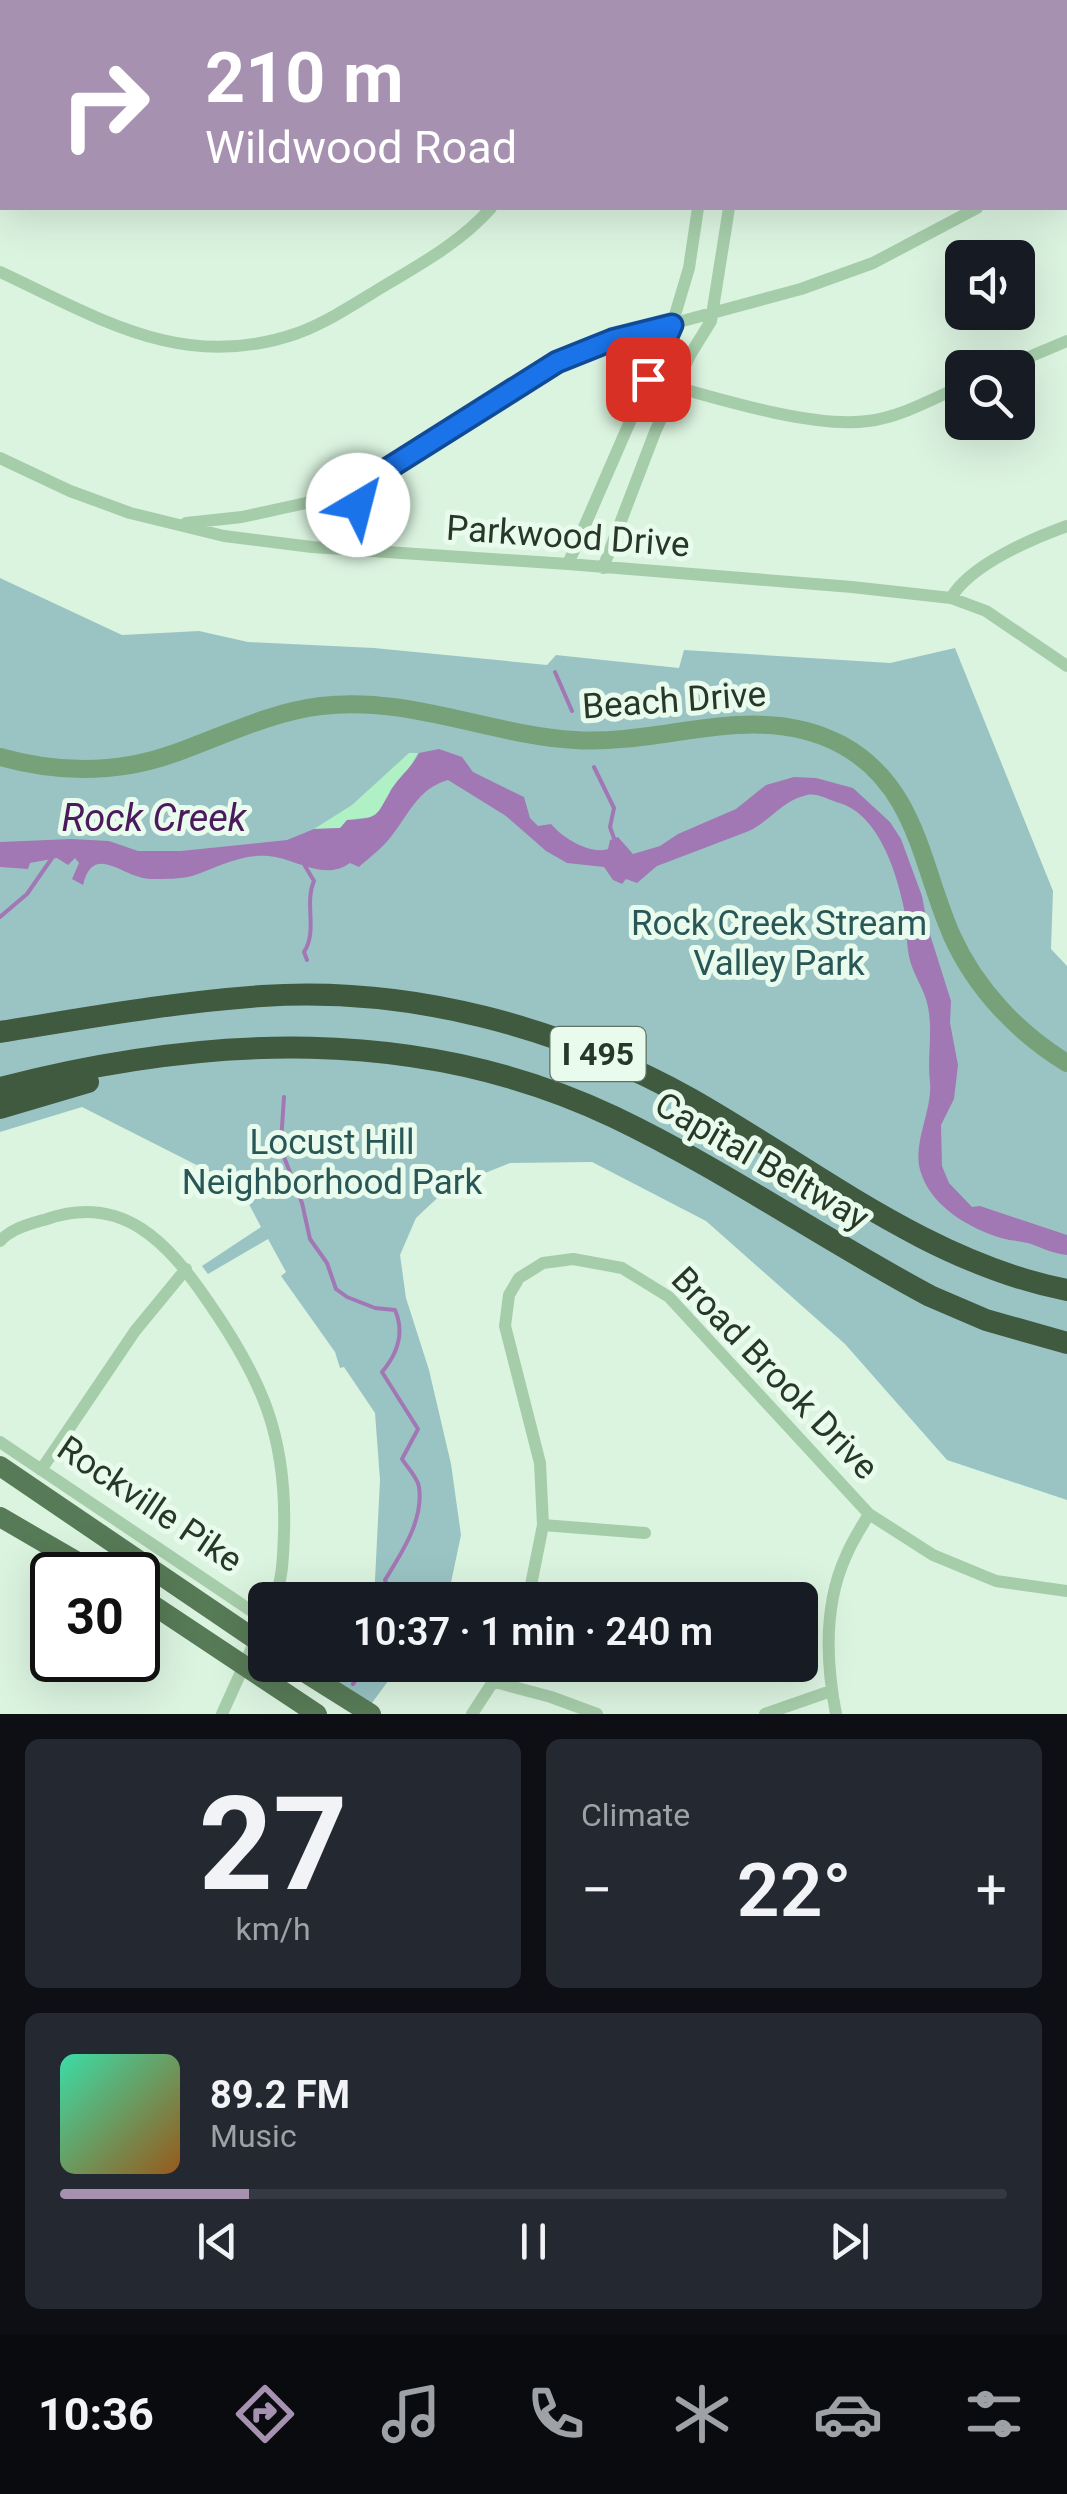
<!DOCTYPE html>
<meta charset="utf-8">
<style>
:root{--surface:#171b24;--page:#242831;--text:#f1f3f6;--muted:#9ea1a6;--line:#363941;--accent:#a691b1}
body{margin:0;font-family:Roboto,sans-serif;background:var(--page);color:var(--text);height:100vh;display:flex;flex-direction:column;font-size:38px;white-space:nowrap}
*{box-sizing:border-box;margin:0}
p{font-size:32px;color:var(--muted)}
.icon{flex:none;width:55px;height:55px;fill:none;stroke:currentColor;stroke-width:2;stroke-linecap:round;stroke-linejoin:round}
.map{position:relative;height:1714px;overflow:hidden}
.sheet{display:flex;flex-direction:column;gap:25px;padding:25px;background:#0d0f14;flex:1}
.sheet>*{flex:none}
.banner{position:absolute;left:0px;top:0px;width:1068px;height:210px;box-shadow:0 10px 40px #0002;background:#a691b1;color:#fff;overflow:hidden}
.tools{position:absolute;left:945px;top:240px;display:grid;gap:20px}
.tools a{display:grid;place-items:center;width:90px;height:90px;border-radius:15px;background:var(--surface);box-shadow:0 10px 40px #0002;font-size:50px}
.speed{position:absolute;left:30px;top:1552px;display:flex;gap:20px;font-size:50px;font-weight:700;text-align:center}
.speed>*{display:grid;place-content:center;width:130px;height:130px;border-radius:50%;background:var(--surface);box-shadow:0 10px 40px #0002;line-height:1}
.speed .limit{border:5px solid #111;border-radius:15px;background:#fff;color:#111}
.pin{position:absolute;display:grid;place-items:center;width:85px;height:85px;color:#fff;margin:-42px;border-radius:20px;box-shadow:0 5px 15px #0006}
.me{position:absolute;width:110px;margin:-55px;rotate:37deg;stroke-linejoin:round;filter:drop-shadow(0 0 8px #0008)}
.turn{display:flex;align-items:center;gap:35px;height:210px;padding:0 40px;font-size:45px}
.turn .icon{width:130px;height:130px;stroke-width:2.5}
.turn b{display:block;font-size:70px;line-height:85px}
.big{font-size:75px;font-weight:600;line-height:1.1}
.sheet .tile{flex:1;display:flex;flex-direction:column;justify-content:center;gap:15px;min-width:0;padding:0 35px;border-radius:15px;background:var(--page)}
.sheet .dial{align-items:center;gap:0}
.dial b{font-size:130px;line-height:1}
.song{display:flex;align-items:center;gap:30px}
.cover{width:120px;height:120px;border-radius:15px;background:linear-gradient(135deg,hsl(160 70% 55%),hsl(30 70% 35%))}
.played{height:10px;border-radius:5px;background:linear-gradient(90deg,var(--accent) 20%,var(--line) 20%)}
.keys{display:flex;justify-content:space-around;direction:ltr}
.heat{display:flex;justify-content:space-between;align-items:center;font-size:55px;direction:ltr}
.sheet .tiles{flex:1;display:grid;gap:25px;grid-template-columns:1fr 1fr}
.tile:last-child{grid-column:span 2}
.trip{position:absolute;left:248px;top:1582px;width:570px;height:100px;border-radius:15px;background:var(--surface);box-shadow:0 10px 40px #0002;font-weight:600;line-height:100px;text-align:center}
.dock{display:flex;height:160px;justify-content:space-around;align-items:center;background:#090b0e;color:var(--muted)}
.dock .icon{width:70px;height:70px}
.dock .current{color:var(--accent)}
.dock b{font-size:45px;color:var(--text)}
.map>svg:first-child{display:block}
.green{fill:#9ac4c4}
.sand{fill:#aff1c4}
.water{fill:#a178b3}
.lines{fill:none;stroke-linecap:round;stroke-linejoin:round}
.stream{stroke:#a178b3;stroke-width:4}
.street{stroke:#a6cdaa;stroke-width:12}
.secondary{stroke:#77a178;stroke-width:18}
.primary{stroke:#587b57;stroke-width:20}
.highway{stroke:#3f5a3e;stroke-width:22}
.route-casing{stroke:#114b97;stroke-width:25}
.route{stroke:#1a73e8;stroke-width:18}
.labels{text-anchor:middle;stroke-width:10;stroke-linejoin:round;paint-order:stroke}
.shield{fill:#e8fbec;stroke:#627262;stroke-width:2.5}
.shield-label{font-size:32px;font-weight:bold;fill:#283827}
.street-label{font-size:35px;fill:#283827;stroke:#e8fbec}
.park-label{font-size:35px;fill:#295758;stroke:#e8fbec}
.water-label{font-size:38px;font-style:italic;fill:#4a1a5d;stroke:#e8fbec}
</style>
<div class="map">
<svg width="1067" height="1714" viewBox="0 0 1067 1714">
<rect width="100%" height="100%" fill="#dbf4e0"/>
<path class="green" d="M 0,578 L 122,635 L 199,631 L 248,642 L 374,648 L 547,665 L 556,655 L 679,668 L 684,650 L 890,663 L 955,648 L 1053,891 L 1051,949 L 1067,966 L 1067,1500 L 947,1460 L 845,1344 L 706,1221 L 592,1162 L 510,1163 L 448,1188 L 416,1218 L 400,1255 L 406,1298 L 429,1370 L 451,1464 L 461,1535 L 449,1592 L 444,1600 L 374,1600 L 380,1480 L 375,1413 L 344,1367 L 340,1368 L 335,1352 L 281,1276 L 286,1272 L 268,1239 L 208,1274 L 202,1266 L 261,1227 L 240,1187 L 82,1107 L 0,1132 Z
M 358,1665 L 400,1665 L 366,1711 L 331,1690 Z"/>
<path class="sand" d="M 409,753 L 418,753 L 403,779 L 391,789 L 383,809 L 371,817 L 347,820 L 341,828 L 314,829 L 352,805 Z"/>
<path class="water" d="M 439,749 L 462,757 L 473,772 L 524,797 L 530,818 L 538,826 L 551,824 C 563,838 590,855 608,849 L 610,840 L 618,837 L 633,854 L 660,846 L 678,834 L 736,809 L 766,785 L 794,777 L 816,778 L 853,788 L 890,822 L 901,839 L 922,896 L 928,928 L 951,1001 L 950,1023 L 958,1065 L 954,1099 L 941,1125 L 942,1166 L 949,1183 L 972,1207 L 980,1206 L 1067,1235 L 1067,1255 C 1053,1253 1044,1249 1031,1244 C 1022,1241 1011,1241 1001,1238 C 969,1228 932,1207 921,1173 C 911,1145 933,1110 930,1082 C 927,1057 933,1032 928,1007 C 925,991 916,979 911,964 C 905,945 908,924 903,904 C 895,867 876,811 836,802 C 827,799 817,793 807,795 C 783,800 770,821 749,831 L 657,866 L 637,883 L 626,879 L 622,884 L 613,880 L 604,867 L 567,863 L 546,851 L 506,816 L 448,780 C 418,788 408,816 390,838 C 381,849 369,858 359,867 L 350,863 C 323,882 296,858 268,856 C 240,854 217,868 192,876 C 181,879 165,879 153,879 C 125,881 94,840 83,885 L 72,879 L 79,863 L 75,858 L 68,865 L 57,858 L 30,863 L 28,869 L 0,867 L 0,842 L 71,839 L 109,841 L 138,851 L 181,851 L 287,840 L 314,829 L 340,828 L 347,820 C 380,818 375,817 390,792 C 397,778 411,769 419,753 Z"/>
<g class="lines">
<path class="stream" d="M 555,672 L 572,711
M 594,767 L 614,808 L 610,827 L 615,841
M 305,866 L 314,881 C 304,903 318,931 304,952 L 307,960
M 0,917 L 27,894 L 52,858
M 284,1097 L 281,1142 L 284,1157 L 302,1203 L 310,1239 L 327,1263 L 336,1289 L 347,1297 L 375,1308 L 395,1310 C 405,1333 398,1353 382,1372 L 418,1429 L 402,1459 C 407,1467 418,1478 419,1487 C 424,1520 401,1554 385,1580 L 392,1600
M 353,1684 L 366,1665"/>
<path class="street" d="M 87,0 L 106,2
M 739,0 L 739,2
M 398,2 L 398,0
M 562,2 L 563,0
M 724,2 L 725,0
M 956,2 L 957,0
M 1065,118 L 1067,129
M 0,119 L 2,120
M 1065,161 L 1067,160
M 0,272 C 101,319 184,373 298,333 C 327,322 353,305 379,289 C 419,265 460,243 491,208
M 1003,368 L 1067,341
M 648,379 C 705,395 811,429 868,421 C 901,417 932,399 962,386
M 0,458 L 70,491 L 130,513 L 224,536 L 312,547 L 568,564 L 852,587 L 951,598 L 986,611 L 1067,666
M 362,485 L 358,505 L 370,550
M 186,523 L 242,517 L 306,503 L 362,485 L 557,362 L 612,340 L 801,289 L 873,263 L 977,208
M 568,564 L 672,325 L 689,268 L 698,208
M 603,568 L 655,432 L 690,355 L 711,321 L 729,208
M 951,598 C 970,565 1031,539 1067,526
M 0,1241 C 12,1228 30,1224 47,1219 C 123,1193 168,1243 207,1300 C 262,1379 287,1436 284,1533 C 283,1557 283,1578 274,1600
M 0,1442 L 265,1620
M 41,1470 L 135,1331 L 186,1269
M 543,1525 L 645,1533
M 528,1600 L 543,1525 L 540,1463 L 505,1326 L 509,1295 L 519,1278 L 543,1263 L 573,1259 L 622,1268 L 669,1297 L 869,1514 L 933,1555 L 996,1581 L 1067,1591
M 495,1682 L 551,1697 L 597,1714
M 222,1714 L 265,1619
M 472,1714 L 504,1665
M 765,1714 L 831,1691
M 836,1714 C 826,1663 824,1604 846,1556 C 852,1541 861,1528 869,1514"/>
<path class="secondary" d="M 0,757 C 60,774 119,774 178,752 C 225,735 271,712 321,706 C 407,695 490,735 575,740 C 665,746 757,699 842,745 C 917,786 921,866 952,936 C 976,989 1018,1033 1067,1063"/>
<path class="primary" d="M 0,1466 L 265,1646
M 0,1517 L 100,1575
M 138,1595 L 317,1714
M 293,1665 L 371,1714"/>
<path class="highway" d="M 0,1032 C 87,1018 174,1002 262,996 C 411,986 561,1027 691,1099 C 811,1167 928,1263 1067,1290
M 0,1088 C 205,1035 418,1024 614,1117 C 723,1169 823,1239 930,1296 L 986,1320 L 1067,1343
M 0,1108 L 88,1082"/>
</g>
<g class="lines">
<defs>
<path id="route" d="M 358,505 L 362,485 L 557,362 L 612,340 L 672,325 L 648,379"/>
</defs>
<use href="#route" class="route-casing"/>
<use href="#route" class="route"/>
</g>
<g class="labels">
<rect class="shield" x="550.5" y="1027" width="95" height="54" rx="8"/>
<g class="shield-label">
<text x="598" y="1065">I 495</text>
</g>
<g class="street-label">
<text transform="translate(568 536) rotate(4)" y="12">Parkwood Drive</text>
<text transform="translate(674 700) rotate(-4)" y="12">Beach Drive</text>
<text transform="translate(762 1161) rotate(30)" y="12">Capital Beltway</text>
<text transform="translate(775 1373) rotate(46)" y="12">Broad Brook Drive</text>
<text transform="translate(150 1504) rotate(34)" y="12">Rockville Pike</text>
</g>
<g class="park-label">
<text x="779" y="935">Rock Creek Stream<tspan x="779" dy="40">Valley Park</tspan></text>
<text x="332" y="1154">Locust Hill<tspan x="332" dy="40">Neighborhood Park</tspan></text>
</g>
<g class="water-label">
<text x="154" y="831">Rock Creek</text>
</g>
</g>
</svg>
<div class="tools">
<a><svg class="icon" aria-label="sound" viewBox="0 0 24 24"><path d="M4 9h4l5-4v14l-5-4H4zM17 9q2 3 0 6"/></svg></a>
<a><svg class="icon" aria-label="search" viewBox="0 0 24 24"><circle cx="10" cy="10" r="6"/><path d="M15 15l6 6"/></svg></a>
</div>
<div class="speed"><div class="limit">30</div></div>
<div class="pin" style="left:648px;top:379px;background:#d93025"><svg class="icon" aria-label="arrive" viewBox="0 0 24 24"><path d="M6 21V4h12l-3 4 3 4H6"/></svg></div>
<svg class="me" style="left:358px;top:505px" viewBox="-20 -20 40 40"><circle r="19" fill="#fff"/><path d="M0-13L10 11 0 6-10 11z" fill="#1a73e8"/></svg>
<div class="trip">10:37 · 1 min · 240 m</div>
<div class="banner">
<div class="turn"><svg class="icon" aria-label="right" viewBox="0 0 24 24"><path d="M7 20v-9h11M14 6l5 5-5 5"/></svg><div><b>210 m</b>Wildwood Road</div></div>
</div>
</div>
<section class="sheet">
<div class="tiles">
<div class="tile dial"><b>27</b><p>km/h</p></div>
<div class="tile"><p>Climate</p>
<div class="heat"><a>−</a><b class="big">22°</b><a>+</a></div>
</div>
<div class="tile">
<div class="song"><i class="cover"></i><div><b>89.2 FM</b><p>Music</p></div></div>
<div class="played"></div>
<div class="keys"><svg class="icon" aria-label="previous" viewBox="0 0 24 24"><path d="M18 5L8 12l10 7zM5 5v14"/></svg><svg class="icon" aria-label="pause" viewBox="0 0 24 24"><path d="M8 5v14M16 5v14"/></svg><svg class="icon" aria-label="next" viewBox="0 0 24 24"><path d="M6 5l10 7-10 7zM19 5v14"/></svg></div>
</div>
</div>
</section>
<nav class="dock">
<b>10:36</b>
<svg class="icon current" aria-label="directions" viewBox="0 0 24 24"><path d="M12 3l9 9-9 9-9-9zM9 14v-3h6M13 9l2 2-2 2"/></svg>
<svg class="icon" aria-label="music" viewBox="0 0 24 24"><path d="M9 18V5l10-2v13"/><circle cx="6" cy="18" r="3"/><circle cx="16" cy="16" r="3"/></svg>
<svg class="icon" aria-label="phone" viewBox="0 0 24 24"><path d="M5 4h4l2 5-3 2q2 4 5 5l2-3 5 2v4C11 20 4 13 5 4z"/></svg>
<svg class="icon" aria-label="climate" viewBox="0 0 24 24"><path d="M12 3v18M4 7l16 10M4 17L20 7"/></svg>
<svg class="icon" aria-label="car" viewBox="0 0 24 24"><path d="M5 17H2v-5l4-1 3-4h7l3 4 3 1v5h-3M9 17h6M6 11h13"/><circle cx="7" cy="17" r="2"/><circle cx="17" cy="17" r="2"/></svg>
<svg class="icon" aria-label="filters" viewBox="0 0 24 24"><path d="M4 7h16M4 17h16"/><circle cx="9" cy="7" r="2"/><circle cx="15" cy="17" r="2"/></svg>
</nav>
